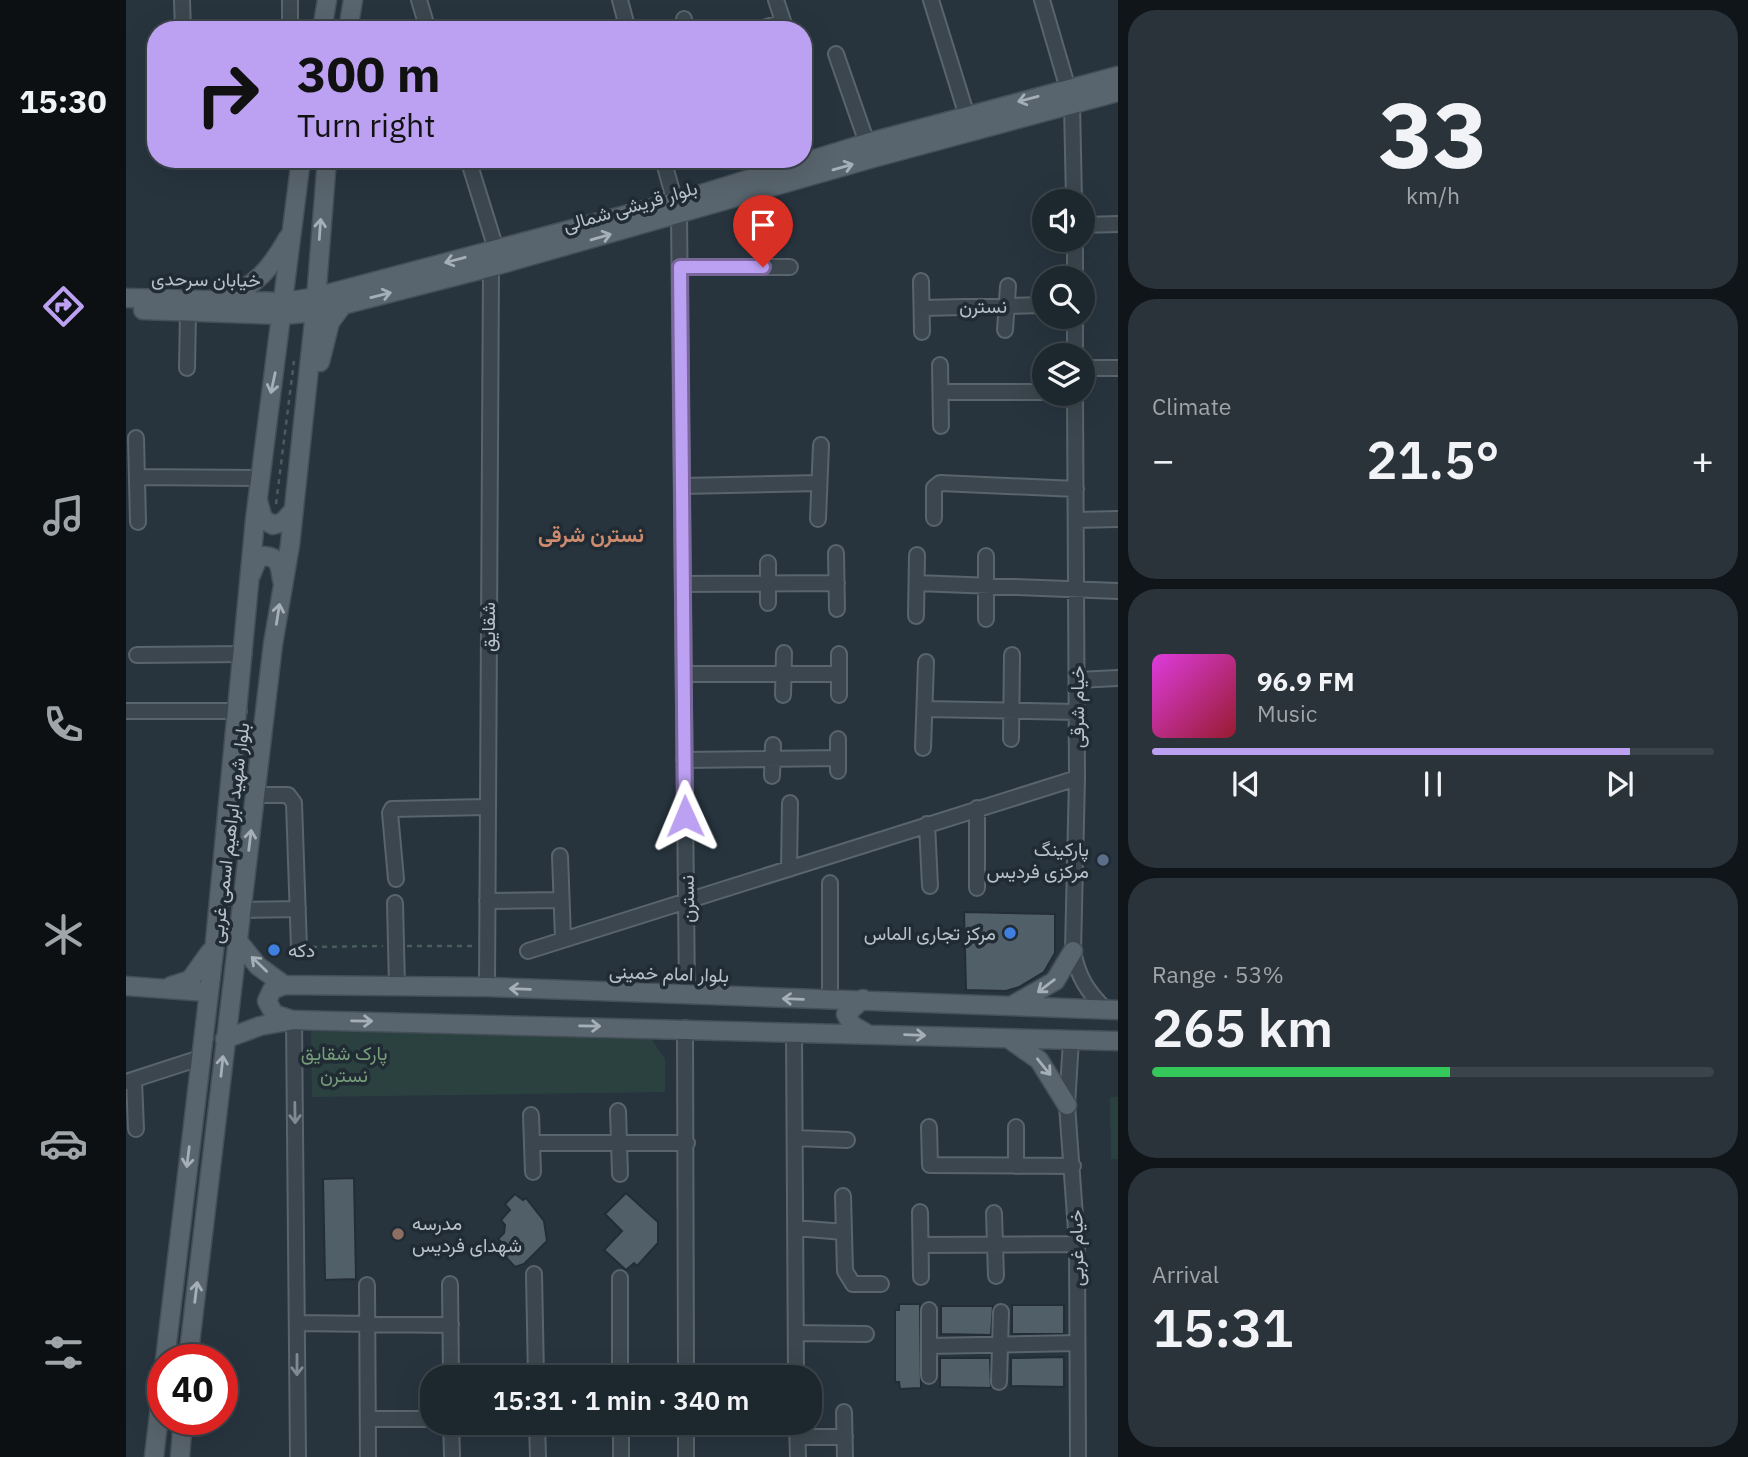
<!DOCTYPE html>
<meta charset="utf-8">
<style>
:root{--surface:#1d272e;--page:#2a333a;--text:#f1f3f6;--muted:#a0a5aa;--line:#3b444a;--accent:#bca0f2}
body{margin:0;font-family:"IBM Plex Sans",Vazirmatn,sans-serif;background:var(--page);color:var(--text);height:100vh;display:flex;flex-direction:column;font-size:26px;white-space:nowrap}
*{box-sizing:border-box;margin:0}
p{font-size:23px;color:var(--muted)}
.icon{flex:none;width:38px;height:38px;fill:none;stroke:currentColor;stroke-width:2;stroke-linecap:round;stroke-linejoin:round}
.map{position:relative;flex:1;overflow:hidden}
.drawer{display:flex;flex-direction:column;gap:10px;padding:10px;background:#101519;width:630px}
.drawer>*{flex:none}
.hud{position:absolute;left:21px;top:21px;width:665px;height:147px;border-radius:28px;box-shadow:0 7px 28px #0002,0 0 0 2px var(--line);background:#bca0f2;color:#111;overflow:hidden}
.fabs{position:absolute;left:906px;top:189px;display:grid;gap:14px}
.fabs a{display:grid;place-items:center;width:63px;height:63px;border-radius:50%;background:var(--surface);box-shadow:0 7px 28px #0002,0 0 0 2px var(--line);font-size:35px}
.speed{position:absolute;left:21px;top:1344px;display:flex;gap:14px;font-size:35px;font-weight:700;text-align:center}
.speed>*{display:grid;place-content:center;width:91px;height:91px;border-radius:50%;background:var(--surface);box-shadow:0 7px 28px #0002,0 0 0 2px var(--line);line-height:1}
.speed .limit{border:10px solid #d22;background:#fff;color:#111}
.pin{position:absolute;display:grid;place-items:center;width:60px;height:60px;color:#fff;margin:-72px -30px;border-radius:50% 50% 50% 0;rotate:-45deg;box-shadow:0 0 7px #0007}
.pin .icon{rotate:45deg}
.me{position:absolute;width:77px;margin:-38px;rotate:359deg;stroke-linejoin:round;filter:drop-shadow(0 0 5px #0008)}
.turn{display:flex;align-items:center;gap:24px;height:147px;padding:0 35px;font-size:32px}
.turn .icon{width:91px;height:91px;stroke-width:2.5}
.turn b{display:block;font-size:49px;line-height:60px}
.big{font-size:52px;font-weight:600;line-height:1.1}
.drawer .tile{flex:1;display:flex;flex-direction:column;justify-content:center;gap:10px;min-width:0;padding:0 24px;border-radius:28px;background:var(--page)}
.drawer .dial{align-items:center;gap:0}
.dial b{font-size:91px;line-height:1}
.song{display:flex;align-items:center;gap:21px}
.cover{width:84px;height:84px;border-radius:10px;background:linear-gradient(135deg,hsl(300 70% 55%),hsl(350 70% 35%))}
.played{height:7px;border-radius:4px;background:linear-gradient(90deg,var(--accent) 85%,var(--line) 85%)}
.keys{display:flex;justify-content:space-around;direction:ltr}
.heat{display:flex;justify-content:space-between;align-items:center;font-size:38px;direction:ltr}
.charge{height:10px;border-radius:5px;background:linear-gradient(90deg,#34c759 53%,var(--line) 0)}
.trip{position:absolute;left:294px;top:1365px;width:402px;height:70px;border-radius:28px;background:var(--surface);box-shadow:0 7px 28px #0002,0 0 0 2px var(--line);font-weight:600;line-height:70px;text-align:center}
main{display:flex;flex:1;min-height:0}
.tabs{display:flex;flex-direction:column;width:126px;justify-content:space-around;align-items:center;background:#0c1012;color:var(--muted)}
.tabs .icon{width:49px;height:49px}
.tabs .on{color:var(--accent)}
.tabs b{font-size:32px;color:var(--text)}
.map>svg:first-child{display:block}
.green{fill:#2a4140}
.building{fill:#515f69;stroke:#222d36;stroke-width:2}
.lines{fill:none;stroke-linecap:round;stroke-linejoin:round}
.minor-casing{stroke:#59646c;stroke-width:18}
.major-casing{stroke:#454f58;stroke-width:21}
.path{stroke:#495d5d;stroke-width:2.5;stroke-dasharray:5 5;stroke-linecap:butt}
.minor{stroke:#3b464e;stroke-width:14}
.major{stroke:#59656e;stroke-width:18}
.oneway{stroke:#a5afb7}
.oneway2{stroke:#808a92}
.route-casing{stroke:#7a689d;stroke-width:18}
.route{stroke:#bca0f2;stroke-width:12}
.service-dot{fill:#5c6f8a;stroke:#202b34;stroke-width:2.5}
.shop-dot{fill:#3f7fe0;stroke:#202b34;stroke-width:2.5}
.education-dot{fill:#8d6e63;stroke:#202b34;stroke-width:2.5}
.labels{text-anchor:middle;stroke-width:7;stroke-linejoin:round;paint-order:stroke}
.street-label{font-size:19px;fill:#b8c1c9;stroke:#202b34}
.poi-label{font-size:19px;fill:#b8c1c9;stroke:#202b34;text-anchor:end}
.park-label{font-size:19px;fill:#779d7b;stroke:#202b34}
.neighbourhood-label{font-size:21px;font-weight:bold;fill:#ce8b6e;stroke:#202b34}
</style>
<main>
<nav class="tabs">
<b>15:30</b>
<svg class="icon on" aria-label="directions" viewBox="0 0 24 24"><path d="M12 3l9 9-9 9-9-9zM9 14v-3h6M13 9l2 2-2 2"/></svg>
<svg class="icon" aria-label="music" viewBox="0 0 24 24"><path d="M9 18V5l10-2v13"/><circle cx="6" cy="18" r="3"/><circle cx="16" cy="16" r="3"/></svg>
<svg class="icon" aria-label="phone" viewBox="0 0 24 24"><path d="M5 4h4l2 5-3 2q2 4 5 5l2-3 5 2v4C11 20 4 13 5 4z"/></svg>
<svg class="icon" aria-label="climate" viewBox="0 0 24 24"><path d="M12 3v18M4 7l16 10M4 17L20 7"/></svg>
<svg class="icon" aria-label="car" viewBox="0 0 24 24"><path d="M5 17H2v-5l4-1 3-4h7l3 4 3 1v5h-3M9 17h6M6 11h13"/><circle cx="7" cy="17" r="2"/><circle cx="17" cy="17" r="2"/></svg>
<svg class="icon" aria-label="filters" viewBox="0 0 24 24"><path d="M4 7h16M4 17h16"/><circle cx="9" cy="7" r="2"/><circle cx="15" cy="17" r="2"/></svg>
</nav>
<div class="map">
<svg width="992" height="1457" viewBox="0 0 992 1457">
<rect width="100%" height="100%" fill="#27343e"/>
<path class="green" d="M 185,1031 L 524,1037 L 539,1059 L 539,1092 L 186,1097 Z
M 984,1097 L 992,1097 L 992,1159 L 985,1159 Z"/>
<path class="building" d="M 838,912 L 929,914 L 929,953 L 918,972 L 893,987 L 880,991 L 840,990 Z
M 228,1178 L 230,1279 L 199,1280 L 197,1179 Z
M 500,1193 L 532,1222 L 532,1243 L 511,1266 L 508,1263 L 500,1270 L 478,1250 L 496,1231 L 479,1214 Z
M 389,1194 L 397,1200 L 400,1198 L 418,1221 L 421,1241 L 398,1264 L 389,1267 L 378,1255 L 384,1250 L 372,1239 L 378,1233 L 379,1225 L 375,1220 L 384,1210 L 379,1204 Z
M 773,1304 L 794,1304 L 795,1388 L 774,1389 L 773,1382 L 769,1382 L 769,1310 L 773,1310 Z
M 886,1305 L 938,1305 L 938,1334 L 886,1334 Z
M 815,1306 L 867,1306 L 865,1335 L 815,1334 Z
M 938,1357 L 938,1387 L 885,1386 L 885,1358 Z
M 814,1358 L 864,1358 L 865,1388 L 814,1387 Z"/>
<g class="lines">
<defs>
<path id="minor" d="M 56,0 L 57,30
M 164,0 L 164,30
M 293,0 L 302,30
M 494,0 L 502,30
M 650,0 L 660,30
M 805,0 L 841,116
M 916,0 L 942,89
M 558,19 L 560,30
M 631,30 L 657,22
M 710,54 L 741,143
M 946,104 L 948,201
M 342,159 L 370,249
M 537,159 L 549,202
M 553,215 L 561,995
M 957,225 L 992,224
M 949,240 L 949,278
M 554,267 L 664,267
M 795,281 L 796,332
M 796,308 L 919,305
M 949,317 L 949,355
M 879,330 L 882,286
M 814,365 L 815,426
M 61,368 L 62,312
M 957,368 L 992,368
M 815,392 L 919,392
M 949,394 L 951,778 L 947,951 C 952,977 961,991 980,1010
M 10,438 L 12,522
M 11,477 L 135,478
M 556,486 L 693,483
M 808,518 L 808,488 L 814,483 L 950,489
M 692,519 L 695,445
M 950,520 L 992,519
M 710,553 L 711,609
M 791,583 L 992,591
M 558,584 L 711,583
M 642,603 L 642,563
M 790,616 L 791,555
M 860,619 L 860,556
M 11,655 L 118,654
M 559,674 L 713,674
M 951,680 L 992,678
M 657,695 L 658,653
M 713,695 L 713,654
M 799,709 L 951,712
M 0,711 L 113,711
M 885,739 L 886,655
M 797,748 L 800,662
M 558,760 L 712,758
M 712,771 L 712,739
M 646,776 L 647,745
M 129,795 L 162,795 L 168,803 L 173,948
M 851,808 L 851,888
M 801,824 L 804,886
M 434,856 L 437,938
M 663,869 L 664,803
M 270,879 L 264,813 L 266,809 L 360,807
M 361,901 L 435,900
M 269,903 L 271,986
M 114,910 L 172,909
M 402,951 L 951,778
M 361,987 L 365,267
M 704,1000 L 704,883
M 168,1020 L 172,1457
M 559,1028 L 560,1377
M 668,1032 L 670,1377
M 945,1040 L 941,1105 L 951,1244 L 952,1457
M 8,1080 L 10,1129
M 0,1082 L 74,1058
M 492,1111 L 494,1174
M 405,1115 L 407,1172
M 803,1127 L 804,1165 L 947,1166
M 890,1127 L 890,1166
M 669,1138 L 721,1140
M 406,1143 L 561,1143
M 717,1196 L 719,1271 L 727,1284 L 755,1284
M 794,1212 L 795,1277
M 868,1213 L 870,1276
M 669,1228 L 718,1232
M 795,1245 L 951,1244
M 408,1274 L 410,1377
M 494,1278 L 494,1377
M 324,1284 L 325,1377
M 241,1285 L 242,1457
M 803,1310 L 803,1376
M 171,1323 L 325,1325
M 670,1333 L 740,1334
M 803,1346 L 951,1343
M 873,1382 L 875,1312
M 718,1412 L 719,1457
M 242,1419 L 306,1419
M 325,1423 L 326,1455
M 411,1423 L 412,1457
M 495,1423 L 495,1456
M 560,1423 L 560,1457
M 671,1423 L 672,1457
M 672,1437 L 719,1437"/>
<path id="major" d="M 196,30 L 201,0
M 222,30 L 227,0
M 97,297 C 130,288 146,266 162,238
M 0,298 L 159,302 L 190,297 L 549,202 L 741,143 L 992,76
M 17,310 L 157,315 L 189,312 L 365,267 L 747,158 L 992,92
M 194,362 L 204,322 L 216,306
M 132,501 L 137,519 L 147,525 L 157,522 L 167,511
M 125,575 L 131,560 L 138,556 C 154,557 154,566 156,580
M 111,940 L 132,966 L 158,985 L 361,987 L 992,1010
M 158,985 L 146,990 L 141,1001 L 148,1014 L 166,1020
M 0,986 L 81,992
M 45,986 L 64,980 L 84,952
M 737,999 L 720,1014 L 726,1025 L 740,1033
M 887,1005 L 929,981 L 947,951
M 99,1039 L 134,1026 L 168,1020 L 992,1041
M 883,1039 L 913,1060 L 941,1105
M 39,1360 L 89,942 L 129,520 L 175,159
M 62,1360 L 147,644 L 164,545 L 189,312 L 201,159
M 28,1457 L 37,1381
M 54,1457 L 57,1419"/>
</defs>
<use href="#minor" class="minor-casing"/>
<use href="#major" class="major-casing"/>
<path class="path" d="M 150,504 L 168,361
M 281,946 L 348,946
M 186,947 L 257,946"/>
<use href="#minor" class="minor"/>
<use href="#major" class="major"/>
</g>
<defs><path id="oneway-shaft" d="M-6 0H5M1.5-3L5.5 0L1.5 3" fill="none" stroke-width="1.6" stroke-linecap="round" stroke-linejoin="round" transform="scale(1.75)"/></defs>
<g class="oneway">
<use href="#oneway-shaft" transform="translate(902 99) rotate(165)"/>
<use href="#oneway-shaft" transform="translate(717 167) rotate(-16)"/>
<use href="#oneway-shaft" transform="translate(194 229) rotate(-86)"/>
<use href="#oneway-shaft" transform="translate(475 237) rotate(-16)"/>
<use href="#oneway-shaft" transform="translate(329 260) rotate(165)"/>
<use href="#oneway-shaft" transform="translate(255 295) rotate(-14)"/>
<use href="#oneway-shaft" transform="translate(147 383) rotate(102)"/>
<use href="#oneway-shaft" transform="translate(152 614) rotate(-81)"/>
<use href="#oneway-shaft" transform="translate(124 840) rotate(-83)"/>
<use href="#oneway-shaft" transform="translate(133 964) rotate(-136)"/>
<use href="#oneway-shaft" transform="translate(920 986) rotate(143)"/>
<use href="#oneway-shaft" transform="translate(394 989) rotate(-178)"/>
<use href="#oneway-shaft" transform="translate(667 999) rotate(-178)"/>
<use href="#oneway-shaft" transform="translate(236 1021) rotate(1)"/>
<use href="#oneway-shaft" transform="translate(464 1026) rotate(1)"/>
<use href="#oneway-shaft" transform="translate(789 1035) rotate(2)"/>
<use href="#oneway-shaft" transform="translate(96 1066) rotate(-84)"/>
<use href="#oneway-shaft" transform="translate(918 1067) rotate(51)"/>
<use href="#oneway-shaft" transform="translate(62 1157) rotate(97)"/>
<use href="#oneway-shaft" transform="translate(70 1292) rotate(-83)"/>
</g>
<g class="oneway2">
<use href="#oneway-shaft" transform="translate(169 1113) rotate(89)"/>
<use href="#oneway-shaft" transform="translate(171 1365) rotate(90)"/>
</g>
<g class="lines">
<defs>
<path id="route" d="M 559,816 L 554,267 L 637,267"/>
</defs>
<use href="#route" class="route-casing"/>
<use href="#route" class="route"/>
</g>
<circle class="service-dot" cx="977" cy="860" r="7"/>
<g class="shop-dot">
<circle cx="884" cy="933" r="7"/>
<circle cx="148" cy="950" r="7"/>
</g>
<circle class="education-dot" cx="272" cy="1234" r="7"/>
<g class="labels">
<g class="street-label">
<text transform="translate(504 206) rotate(-16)" y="7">بلوار قریشی شمالی</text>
<text transform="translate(80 279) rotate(1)" y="7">خیابان سرحدی</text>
<text transform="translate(857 306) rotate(-1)" y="7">نسترن</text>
<text transform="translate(362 627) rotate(-90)" y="7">شقایق</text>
<text transform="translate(951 707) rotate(-90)" y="7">خیام شرقی</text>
<text transform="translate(103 833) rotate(-83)" y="7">بلوار شهید ابراهیم اسمی غربی</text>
<text transform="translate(561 899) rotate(-91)" y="7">نسترن</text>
<text transform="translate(543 973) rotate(2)" y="7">بلوار امام خمینی</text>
<text transform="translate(950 1248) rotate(-91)" y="7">خیام غربی</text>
</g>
<g class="poi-label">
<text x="963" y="856">پارکینگ<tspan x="963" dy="22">مرکزی فردیس</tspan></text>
<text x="870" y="940">مرکز تجاری الماس</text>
<text x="162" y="957" text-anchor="start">دکه</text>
<text x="286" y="1230" text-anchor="start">مدرسه<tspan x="286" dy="22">شهدای فردیس</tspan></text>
</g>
<g class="park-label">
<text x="218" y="1060">پارک شقایق<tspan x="218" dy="22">نسترن</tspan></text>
</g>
<g class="neighbourhood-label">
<text x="465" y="542">نسترن شرقی</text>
</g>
</g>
</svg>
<div class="fabs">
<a><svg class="icon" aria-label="sound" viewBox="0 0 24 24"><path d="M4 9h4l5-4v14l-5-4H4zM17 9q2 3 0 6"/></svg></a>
<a><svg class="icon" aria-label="search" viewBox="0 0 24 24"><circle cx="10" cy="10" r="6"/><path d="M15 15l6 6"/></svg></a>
<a><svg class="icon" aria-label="layers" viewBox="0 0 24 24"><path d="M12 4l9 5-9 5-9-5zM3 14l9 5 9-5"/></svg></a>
</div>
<div class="speed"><div class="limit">40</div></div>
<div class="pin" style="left:637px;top:267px;background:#d93025"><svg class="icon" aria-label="arrive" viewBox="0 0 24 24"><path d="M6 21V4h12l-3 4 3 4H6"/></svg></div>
<svg class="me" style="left:559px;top:816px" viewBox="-20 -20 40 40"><path d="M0-17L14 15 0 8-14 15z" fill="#bca0f2" stroke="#fff" stroke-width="4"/></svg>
<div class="trip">15:31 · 1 min · 340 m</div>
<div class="hud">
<div class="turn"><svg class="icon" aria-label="right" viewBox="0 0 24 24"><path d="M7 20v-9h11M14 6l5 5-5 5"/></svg><div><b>300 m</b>Turn right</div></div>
</div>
</div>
<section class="drawer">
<div class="tile dial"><b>33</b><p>km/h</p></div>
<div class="tile"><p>Climate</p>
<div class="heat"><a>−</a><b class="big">21.5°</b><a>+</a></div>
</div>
<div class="tile">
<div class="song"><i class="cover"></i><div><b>96.9 FM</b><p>Music</p></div></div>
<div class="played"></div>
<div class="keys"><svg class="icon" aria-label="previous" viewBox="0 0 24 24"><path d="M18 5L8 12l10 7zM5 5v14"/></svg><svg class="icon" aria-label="pause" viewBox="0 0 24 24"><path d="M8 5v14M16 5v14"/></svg><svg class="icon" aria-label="next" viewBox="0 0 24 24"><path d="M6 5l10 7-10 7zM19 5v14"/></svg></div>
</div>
<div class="tile"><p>Range · 53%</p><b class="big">265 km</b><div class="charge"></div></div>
<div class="tile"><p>Arrival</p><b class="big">15:31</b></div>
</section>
</main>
